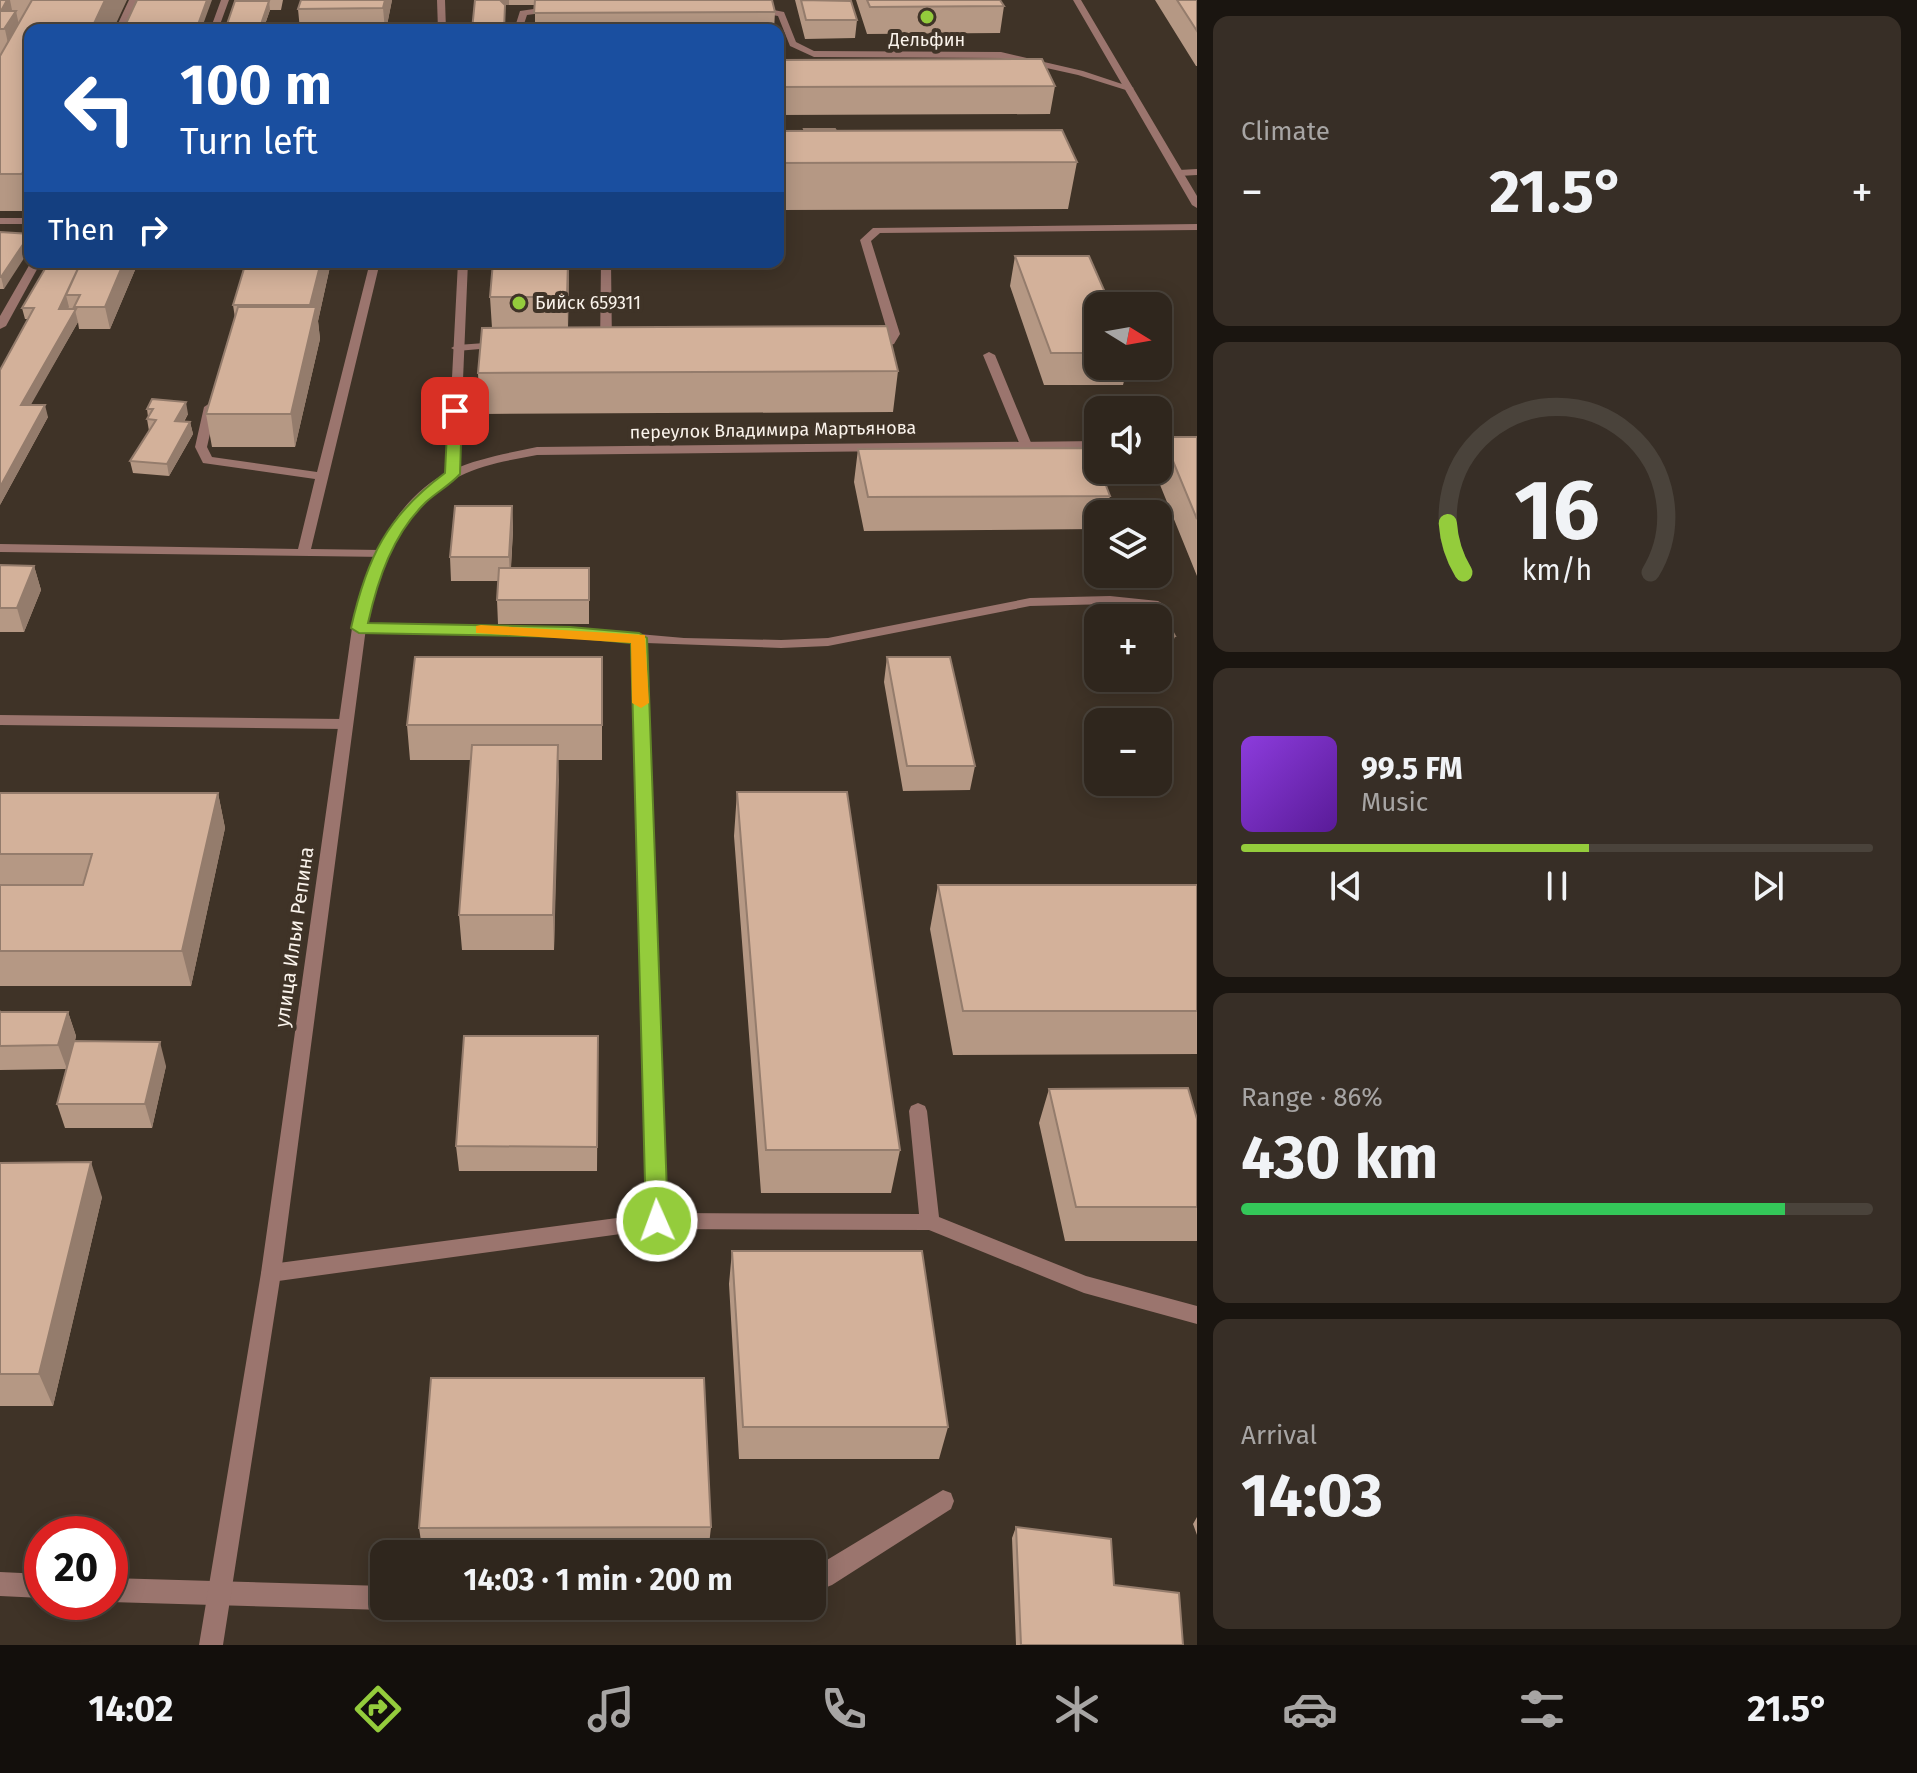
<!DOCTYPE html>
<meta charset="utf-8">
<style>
:root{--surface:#2f261d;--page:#372e26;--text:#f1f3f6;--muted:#a7a5a4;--line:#4a433b;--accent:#94cc3c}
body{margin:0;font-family:"Fira Sans",sans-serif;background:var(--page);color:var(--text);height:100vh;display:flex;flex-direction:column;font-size:30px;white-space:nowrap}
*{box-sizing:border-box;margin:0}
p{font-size:26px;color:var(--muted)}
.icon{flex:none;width:44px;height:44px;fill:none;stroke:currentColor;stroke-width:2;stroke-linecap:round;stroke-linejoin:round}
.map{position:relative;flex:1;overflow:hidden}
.panel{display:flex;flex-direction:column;gap:16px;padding:16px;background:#1a1510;width:720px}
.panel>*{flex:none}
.guide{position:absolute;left:24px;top:24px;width:760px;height:244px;border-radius:16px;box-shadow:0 4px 20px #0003,0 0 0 2px var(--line);background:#1a4fa0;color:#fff;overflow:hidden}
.needle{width:52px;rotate:101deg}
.buttons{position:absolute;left:1084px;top:292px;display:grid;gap:16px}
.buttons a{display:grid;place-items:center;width:88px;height:88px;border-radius:16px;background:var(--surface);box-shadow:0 4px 20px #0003,0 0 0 2px var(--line);font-size:40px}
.speed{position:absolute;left:24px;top:1516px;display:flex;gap:16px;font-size:40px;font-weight:700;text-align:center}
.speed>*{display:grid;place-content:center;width:104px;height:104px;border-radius:50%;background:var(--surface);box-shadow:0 4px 20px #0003,0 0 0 2px var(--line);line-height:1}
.speed .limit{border:12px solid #d22;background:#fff;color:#111}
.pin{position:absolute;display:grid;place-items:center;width:68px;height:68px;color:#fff;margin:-34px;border-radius:16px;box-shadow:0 4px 12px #0006}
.me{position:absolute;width:88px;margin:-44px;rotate:358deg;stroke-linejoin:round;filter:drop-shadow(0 0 6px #0008)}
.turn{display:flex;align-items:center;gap:28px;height:168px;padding:0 24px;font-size:36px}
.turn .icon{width:104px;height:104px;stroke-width:2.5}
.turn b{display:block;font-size:56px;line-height:68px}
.then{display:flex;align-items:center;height:76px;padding:0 24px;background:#0003;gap:16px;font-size:30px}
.big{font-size:60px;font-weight:700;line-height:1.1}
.panel .tile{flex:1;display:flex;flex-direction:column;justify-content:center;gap:12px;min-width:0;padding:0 28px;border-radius:16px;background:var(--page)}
.panel .dial{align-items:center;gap:0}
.dial svg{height:208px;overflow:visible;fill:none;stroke:var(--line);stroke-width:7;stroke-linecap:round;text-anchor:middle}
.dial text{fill:var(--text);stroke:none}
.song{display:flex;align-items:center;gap:24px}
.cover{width:96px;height:96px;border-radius:12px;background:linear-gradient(135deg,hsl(270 70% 55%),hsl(270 70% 35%))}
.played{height:8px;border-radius:4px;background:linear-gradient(90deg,var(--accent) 55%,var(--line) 55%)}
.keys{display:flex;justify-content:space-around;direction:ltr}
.heat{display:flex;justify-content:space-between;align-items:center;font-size:44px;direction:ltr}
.charge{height:12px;border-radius:6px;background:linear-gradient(90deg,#34c759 86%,var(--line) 0)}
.trip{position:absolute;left:370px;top:1540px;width:456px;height:80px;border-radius:16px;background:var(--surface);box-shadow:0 4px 20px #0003,0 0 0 2px var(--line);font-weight:700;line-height:80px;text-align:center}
.menu{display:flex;height:128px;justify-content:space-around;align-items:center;background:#130f0c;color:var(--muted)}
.menu .icon{width:56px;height:56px}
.menu .current{color:var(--accent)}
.menu b{font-size:36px;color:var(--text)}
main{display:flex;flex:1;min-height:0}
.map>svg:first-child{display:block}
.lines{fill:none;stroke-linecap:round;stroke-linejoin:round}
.service{fill:#9b756e;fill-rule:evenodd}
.minor{fill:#9b756e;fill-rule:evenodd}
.tertiary{fill:#9b756e;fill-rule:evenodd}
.wall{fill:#b59884}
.shaded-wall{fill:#947c6c}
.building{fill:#d3b19a;stroke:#947c6c;stroke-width:2}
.route{fill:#94cc3c;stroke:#608527;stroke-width:2}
.slow{fill:#f59e0b}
.poi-dot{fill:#94cc3c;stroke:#3f3327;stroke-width:3}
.labels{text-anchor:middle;stroke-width:8;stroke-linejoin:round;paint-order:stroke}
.far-poi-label{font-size:18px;fill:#faf3eb;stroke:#3f3327}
.far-street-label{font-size:18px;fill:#faf3eb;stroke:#3f3327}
.street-label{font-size:20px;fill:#faf3eb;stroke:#3f3327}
</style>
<main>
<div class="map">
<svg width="1197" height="1645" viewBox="0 0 1197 1645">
<rect width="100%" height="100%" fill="#3f3327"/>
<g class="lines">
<path class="service" d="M 129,0 L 137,0 L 123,30 L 115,30 Z
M 221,0 L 229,0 L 218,30 L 210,30 Z
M 554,6 L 558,9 L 557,11 L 527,15 L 522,30 L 514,30 L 520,11 Z
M 753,6 L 784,12 L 796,42 L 814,51 L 1001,52 L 1083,71 L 1134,88 L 1129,91 L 1078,75 L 1001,58 L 814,57 L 790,46 L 778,16 L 750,11 L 750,7 Z
M 1197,169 L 1197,175 L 1179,176 L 1174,173 L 1179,170 Z
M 0,218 L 30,218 L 30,224 L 0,224 Z
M 1197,224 L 1197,230 L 880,233 L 871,241 L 900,334 L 894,344 L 870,351 L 864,348 L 885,340 L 888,334 L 860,240 L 873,228 Z
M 31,262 L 41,262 L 6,326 L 0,329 L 0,316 Z
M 370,262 L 380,262 L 311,549 L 381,550 L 388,554 L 386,557 L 0,552 L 0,544 L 298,549 L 315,479 L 203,463 L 195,447 L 204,407 L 210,403 L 216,407 L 207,447 L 212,457 L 317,472 Z
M 601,262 L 611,262 L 612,348 L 606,351 L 600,348 Z
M 499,342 L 505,345 L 503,347 L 457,351 L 451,348 L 457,345 Z
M 989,352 L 995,355 L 1032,445 L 1030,448 L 1026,449 L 1020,445 L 983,355 Z
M 1110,596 L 1158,601 L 1165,605 L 1158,609 L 1110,604 L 1030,606 L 828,646 L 781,648 L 646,643 L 667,1213 L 919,1214 L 909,1111 L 911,1106 L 918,1103 L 925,1106 L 927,1111 L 939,1217 L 1086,1276 L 1197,1306 L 1197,1324 L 1084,1293 L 929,1230 L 657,1229 L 271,1282 L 264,1279 L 261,1273 L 264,1267 L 271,1264 L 647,1214 L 632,642 L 570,636 L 359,632 L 354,631 L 352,628 L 354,625 L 570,628 L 684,638 L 781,640 L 828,638 L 1030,598 Z
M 0,715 L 345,719 L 353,724 L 345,729 L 0,725 Z
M 943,1490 L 951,1493 L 954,1501 L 951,1509 L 832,1585 L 812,1593 L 812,1569 Z
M 0,1572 L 42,1574 L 42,1598 L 0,1596 Z
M 110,1578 L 384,1586 L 384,1606 L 392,1606 L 384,1610 L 110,1602 Z"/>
<path class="minor" d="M 437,0 L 445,0 L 446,30 L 438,30 Z
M 458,262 L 468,262 L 459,474 L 453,478 L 447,474 Z"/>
<path class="tertiary" d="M 1073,0 L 1081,0 L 1197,196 L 1197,208 L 1192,205 Z
M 1098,441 L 1098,449 L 537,455 C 511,460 484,464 460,476 C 401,506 380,568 366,628 L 281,1273 L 223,1645 L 199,1645 L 261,1273 L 352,628 C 367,566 391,499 452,470 C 479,458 509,453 537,447 Z"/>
</g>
<path class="wall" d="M 0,0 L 127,0 L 30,30 L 30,211 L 0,211 Z
M 235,0 L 283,0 L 281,10 L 270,10 L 263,30 L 225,30 Z
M 301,0 L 392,0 L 386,30 L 300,30 L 298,9 Z
M 475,0 L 772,0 L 775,12 L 774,30 L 535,30 L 535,5 L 505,5 L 505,15 Z
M 795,0 L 837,0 L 857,20 L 855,38 L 805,39 Z
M 856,0 L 1000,0 L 1004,6 L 1000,33 L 867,34 Z
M 1155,0 L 1197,0 L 1197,66 L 1196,66 Z
M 778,60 L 1055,86 L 1050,114 L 778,115 Z
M 804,129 L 836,131 L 1077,162 L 1068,209 L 778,210 L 778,131 L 804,131 Z
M 0,232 L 4,289 L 0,289 Z
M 1015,256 L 1098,306 L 1098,366 L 1128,366 L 1123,385 L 1044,385 L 1010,286 Z
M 49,262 L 133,262 L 135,270 L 110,329 L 79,329 L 78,322 L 30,405 L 48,417 L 0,505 L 28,319 L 25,319 L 22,308 Z
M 148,262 L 185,262 L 148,263 Z
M 246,262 L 331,262 L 318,321 L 320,339 L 295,447 L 212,447 L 206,414 L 235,318 L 233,305 Z
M 569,262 L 568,328 L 898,371 L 893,412 L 480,414 L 478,373 L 492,328 L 490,297 Z
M 147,409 L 188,414 L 184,422 L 190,422 L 193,434 L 169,476 L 133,473 L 130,461 L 149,431 L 147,419 L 148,417 Z
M 1163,437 L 1197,437 L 1197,576 L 1154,470 L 1158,470 L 1158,456 Z
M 858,449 L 1110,496 L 1105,514 L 1098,514 L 1098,529 L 864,531 L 854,482 Z
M 512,506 L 513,530 L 511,568 L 589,568 L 589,624 L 498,624 L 497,600 L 498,581 L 451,581 L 450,557 Z
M 0,565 L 34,566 L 41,590 L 24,632 L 0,632 Z
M 1158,619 L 1175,636 L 1171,648 L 1158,649 Z
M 602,657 L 602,760 L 558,760 L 554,950 L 462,950 L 459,915 L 471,760 L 410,760 L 407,725 Z
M 887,657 L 975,766 L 970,790 L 903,791 L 884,682 Z
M 737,792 L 900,1150 L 891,1193 L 761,1193 L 734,836 Z
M 0,793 L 218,793 L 225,828 L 191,986 L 0,986 Z
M 938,885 L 1197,885 L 1197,1054 L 953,1055 L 930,929 Z
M 0,1010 L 1,1012 L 68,1012 L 76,1036 L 75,1041 L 166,1066 L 152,1128 L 65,1128 L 57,1104 L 66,1069 L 0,1070 Z
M 598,1036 L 597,1171 L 459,1171 L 456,1146 Z
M 1049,1089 L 1197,1119 L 1197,1241 L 1065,1241 L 1039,1123 Z
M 0,1163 L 102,1197 L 53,1406 L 0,1406 Z
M 732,1251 L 948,1427 L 939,1459 L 739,1459 L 729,1284 Z
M 1197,1517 L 1197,1535 L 1193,1524 Z
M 711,1527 L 708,1554 L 423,1554 L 419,1528 Z
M 1016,1527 L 1114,1585 L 1183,1645 L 1016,1645 L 1012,1538 Z"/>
<path class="shaded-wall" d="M 7,0 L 10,0 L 13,15 L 16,11 L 23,44 L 12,62 L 1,11 Z
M 105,0 L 127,0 L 113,30 L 91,30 Z
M 207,0 L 212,0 L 201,30 L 196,30 Z
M 385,0 L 392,0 L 386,30 L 385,30 L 383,8 Z
M 496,0 L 509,0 L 509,5 L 505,5 L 504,30 Z
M 269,1 L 270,10 L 263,30 L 259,30 Z
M 30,156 L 30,210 L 22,174 Z
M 30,234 L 30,249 L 4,289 L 1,277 Z
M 124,262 L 133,262 L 135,270 L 110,329 L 105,307 Z
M 321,262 L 331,262 L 318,321 L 320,339 L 295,447 L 291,414 L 312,322 L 310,305 Z
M 568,262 L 569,262 L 568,328 L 567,297 Z
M 66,295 L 69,307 L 61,320 L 59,309 Z
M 75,310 L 78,322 L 24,417 L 21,405 Z
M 186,402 L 188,414 L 177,433 L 175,421 Z
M 45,405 L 48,417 L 0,505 L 0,487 Z
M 190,422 L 193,434 L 169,476 L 167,464 Z
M 512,506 L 513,530 L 510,581 L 509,557 Z
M 34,566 L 41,590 L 24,632 L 17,608 Z
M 558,745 L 559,780 L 554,950 L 553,915 Z
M 218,793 L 225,828 L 191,986 L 182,951 Z
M 68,1012 L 76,1036 L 67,1069 L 58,1045 Z
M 160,1042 L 166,1066 L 152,1128 L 145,1104 Z
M 91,1162 L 102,1197 L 53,1406 L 39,1374 Z"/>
<path class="building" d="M 0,0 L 7,0 L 1,11 L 16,11 L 4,29 L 0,29 Z
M 32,0 L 105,0 L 91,30 L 30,30 L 30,156 L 22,174 L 0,174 L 0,56 Z
M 137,0 L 207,0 L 196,30 L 123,30 Z
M 301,0 L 385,0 L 383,8 L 298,9 Z
M 475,0 L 500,0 L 505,5 L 504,30 L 472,30 Z
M 535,0 L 772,0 L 775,12 L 534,13 Z
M 801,0 L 851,1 L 857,20 L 806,20 Z
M 867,0 L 1000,0 L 1004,6 L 870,7 Z
M 1177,0 L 1197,0 L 1197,31 Z
M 235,1 L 269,1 L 259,30 L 225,30 Z
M 1042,59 L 1055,86 L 778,87 L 778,60 Z
M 804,129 L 835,129 L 836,131 L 805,131 Z
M 1062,130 L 1077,162 L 778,163 L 778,131 Z
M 0,232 L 30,234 L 1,277 L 0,277 Z
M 1015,256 L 1089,256 L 1111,306 L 1098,306 L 1098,353 L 1051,353 Z
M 49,262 L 81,262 L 59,309 L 76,309 L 21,405 L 45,405 L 0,487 L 0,370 L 34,308 L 22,308 Z
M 81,262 L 124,262 L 105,307 L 74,307 L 80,295 L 66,295 Z
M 246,262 L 321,262 L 310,305 L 233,305 Z
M 493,262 L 568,262 L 567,297 L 490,297 Z
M 238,307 L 316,307 L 291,414 L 206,414 Z
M 887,326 L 898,371 L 478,373 L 482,328 Z
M 152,399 L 186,402 L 175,421 L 190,422 L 167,464 L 130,461 L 156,420 L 147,419 L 153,409 L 147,409 Z
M 1163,437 L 1197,437 L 1197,519 Z
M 1092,448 L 1098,465 L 1098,470 L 1100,470 L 1110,496 L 868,497 L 858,449 Z
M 455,506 L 512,506 L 509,557 L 450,557 Z
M 0,565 L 34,566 L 17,608 L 0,608 Z
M 499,568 L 589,568 L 589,600 L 497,600 Z
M 1136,609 L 1142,618 L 1112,618 L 1108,612 Z
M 1165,618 L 1175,636 L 1158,637 L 1158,619 Z
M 415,657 L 602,657 L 602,725 L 407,725 Z
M 887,657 L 950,657 L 975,766 L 907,766 Z
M 472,745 L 558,745 L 553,915 L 459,915 Z
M 737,792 L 847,792 L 900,1150 L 766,1150 Z
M 0,793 L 218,793 L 182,951 L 0,951 L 0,885 L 83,885 L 92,854 L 0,854 Z
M 938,885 L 1197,885 L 1197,1011 L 963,1011 Z
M 0,1012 L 68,1012 L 58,1045 L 0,1046 Z
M 464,1036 L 598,1036 L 597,1147 L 456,1146 Z
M 74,1041 L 160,1042 L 145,1104 L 57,1104 Z
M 1188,1088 L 1197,1119 L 1197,1207 L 1076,1207 L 1049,1089 Z
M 91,1162 L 39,1374 L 0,1374 L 0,1163 Z
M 732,1251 L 922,1251 L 948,1427 L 743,1427 Z
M 431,1378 L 704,1378 L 711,1527 L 419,1528 Z
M 1016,1527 L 1111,1539 L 1114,1585 L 1179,1593 L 1183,1645 L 1021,1645 Z"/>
<path class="route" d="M 455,407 L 462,411 L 460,474 C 450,485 437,492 426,502 C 393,534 378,578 368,623 L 570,627 L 639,633 L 647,638 L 668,1221 L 665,1228 L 657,1230 L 649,1228 L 646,1221 L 631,643 L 570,637 L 359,633 L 351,628 C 367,557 387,516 445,473 L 448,411 Z"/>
<path class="slow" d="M 481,625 L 645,635 L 649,703 L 641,708 L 632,703 L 631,643 L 476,633 L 476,626 Z"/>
<g class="poi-dot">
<circle cx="927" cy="17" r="8"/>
<circle cx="519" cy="303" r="8"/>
</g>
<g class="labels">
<g class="far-poi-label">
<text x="927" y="46">Дельфин</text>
<text x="535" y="309" text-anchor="start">Бийск 659311</text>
</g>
<g class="far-street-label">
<text transform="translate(773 430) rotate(-1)" y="6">переулок Владимира Мартьянова</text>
</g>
<g class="street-label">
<text transform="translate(294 937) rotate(-82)" y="7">улица Ильи Репина</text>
</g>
</g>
</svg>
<div class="buttons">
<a><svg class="needle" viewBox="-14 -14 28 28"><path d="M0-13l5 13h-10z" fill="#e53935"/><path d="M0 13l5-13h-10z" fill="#a7a5a4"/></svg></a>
<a><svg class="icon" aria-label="sound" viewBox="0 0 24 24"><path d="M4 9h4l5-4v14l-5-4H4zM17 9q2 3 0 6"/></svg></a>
<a><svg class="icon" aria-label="layers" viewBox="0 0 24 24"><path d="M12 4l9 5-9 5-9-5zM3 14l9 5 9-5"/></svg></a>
<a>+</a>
<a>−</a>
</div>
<div class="speed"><div class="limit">20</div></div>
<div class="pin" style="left:455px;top:411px;background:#d93025"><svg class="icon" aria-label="arrive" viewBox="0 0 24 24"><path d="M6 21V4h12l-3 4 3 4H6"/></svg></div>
<svg class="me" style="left:657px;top:1221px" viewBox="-20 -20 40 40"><circle r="17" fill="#94cc3c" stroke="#fff" stroke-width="3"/><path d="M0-11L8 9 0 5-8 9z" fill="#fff"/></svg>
<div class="trip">14:03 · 1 min · 200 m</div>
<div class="guide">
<div class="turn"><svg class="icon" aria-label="left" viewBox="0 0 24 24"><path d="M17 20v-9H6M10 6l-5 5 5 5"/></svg><div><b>100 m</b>Turn left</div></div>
<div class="then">Then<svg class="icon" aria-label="right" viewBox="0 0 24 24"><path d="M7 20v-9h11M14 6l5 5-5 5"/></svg></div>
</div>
</div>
<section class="panel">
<div class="tile"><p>Climate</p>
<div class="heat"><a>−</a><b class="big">21.5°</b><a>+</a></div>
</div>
<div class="tile dial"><svg viewBox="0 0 100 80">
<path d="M14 69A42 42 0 1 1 86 69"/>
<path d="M14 69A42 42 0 0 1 8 50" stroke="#94cc3c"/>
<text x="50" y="56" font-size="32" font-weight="700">16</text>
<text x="50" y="72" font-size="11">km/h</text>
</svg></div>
<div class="tile">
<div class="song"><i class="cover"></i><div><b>99.5 FM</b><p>Music</p></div></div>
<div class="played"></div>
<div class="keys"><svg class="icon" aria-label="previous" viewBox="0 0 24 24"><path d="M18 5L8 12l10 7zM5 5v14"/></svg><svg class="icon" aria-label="pause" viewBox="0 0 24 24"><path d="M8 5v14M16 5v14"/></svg><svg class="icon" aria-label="next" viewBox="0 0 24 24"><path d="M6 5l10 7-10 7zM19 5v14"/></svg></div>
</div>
<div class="tile"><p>Range · 86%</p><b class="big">430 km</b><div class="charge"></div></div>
<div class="tile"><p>Arrival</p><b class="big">14:03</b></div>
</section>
</main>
<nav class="menu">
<b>14:02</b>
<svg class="icon current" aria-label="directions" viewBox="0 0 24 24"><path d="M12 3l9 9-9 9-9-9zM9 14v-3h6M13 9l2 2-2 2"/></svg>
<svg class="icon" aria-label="music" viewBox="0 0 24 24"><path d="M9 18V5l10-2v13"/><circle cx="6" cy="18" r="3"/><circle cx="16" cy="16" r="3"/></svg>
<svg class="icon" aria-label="phone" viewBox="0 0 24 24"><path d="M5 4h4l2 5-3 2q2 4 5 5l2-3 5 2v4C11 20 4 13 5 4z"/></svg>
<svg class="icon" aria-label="climate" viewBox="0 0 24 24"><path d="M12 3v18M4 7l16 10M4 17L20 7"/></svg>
<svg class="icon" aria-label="car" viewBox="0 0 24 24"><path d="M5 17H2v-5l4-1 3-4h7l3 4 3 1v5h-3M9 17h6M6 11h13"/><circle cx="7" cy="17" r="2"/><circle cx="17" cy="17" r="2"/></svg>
<svg class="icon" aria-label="filters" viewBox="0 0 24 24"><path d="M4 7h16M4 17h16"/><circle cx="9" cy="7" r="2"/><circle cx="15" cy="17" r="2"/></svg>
<b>21.5°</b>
</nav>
